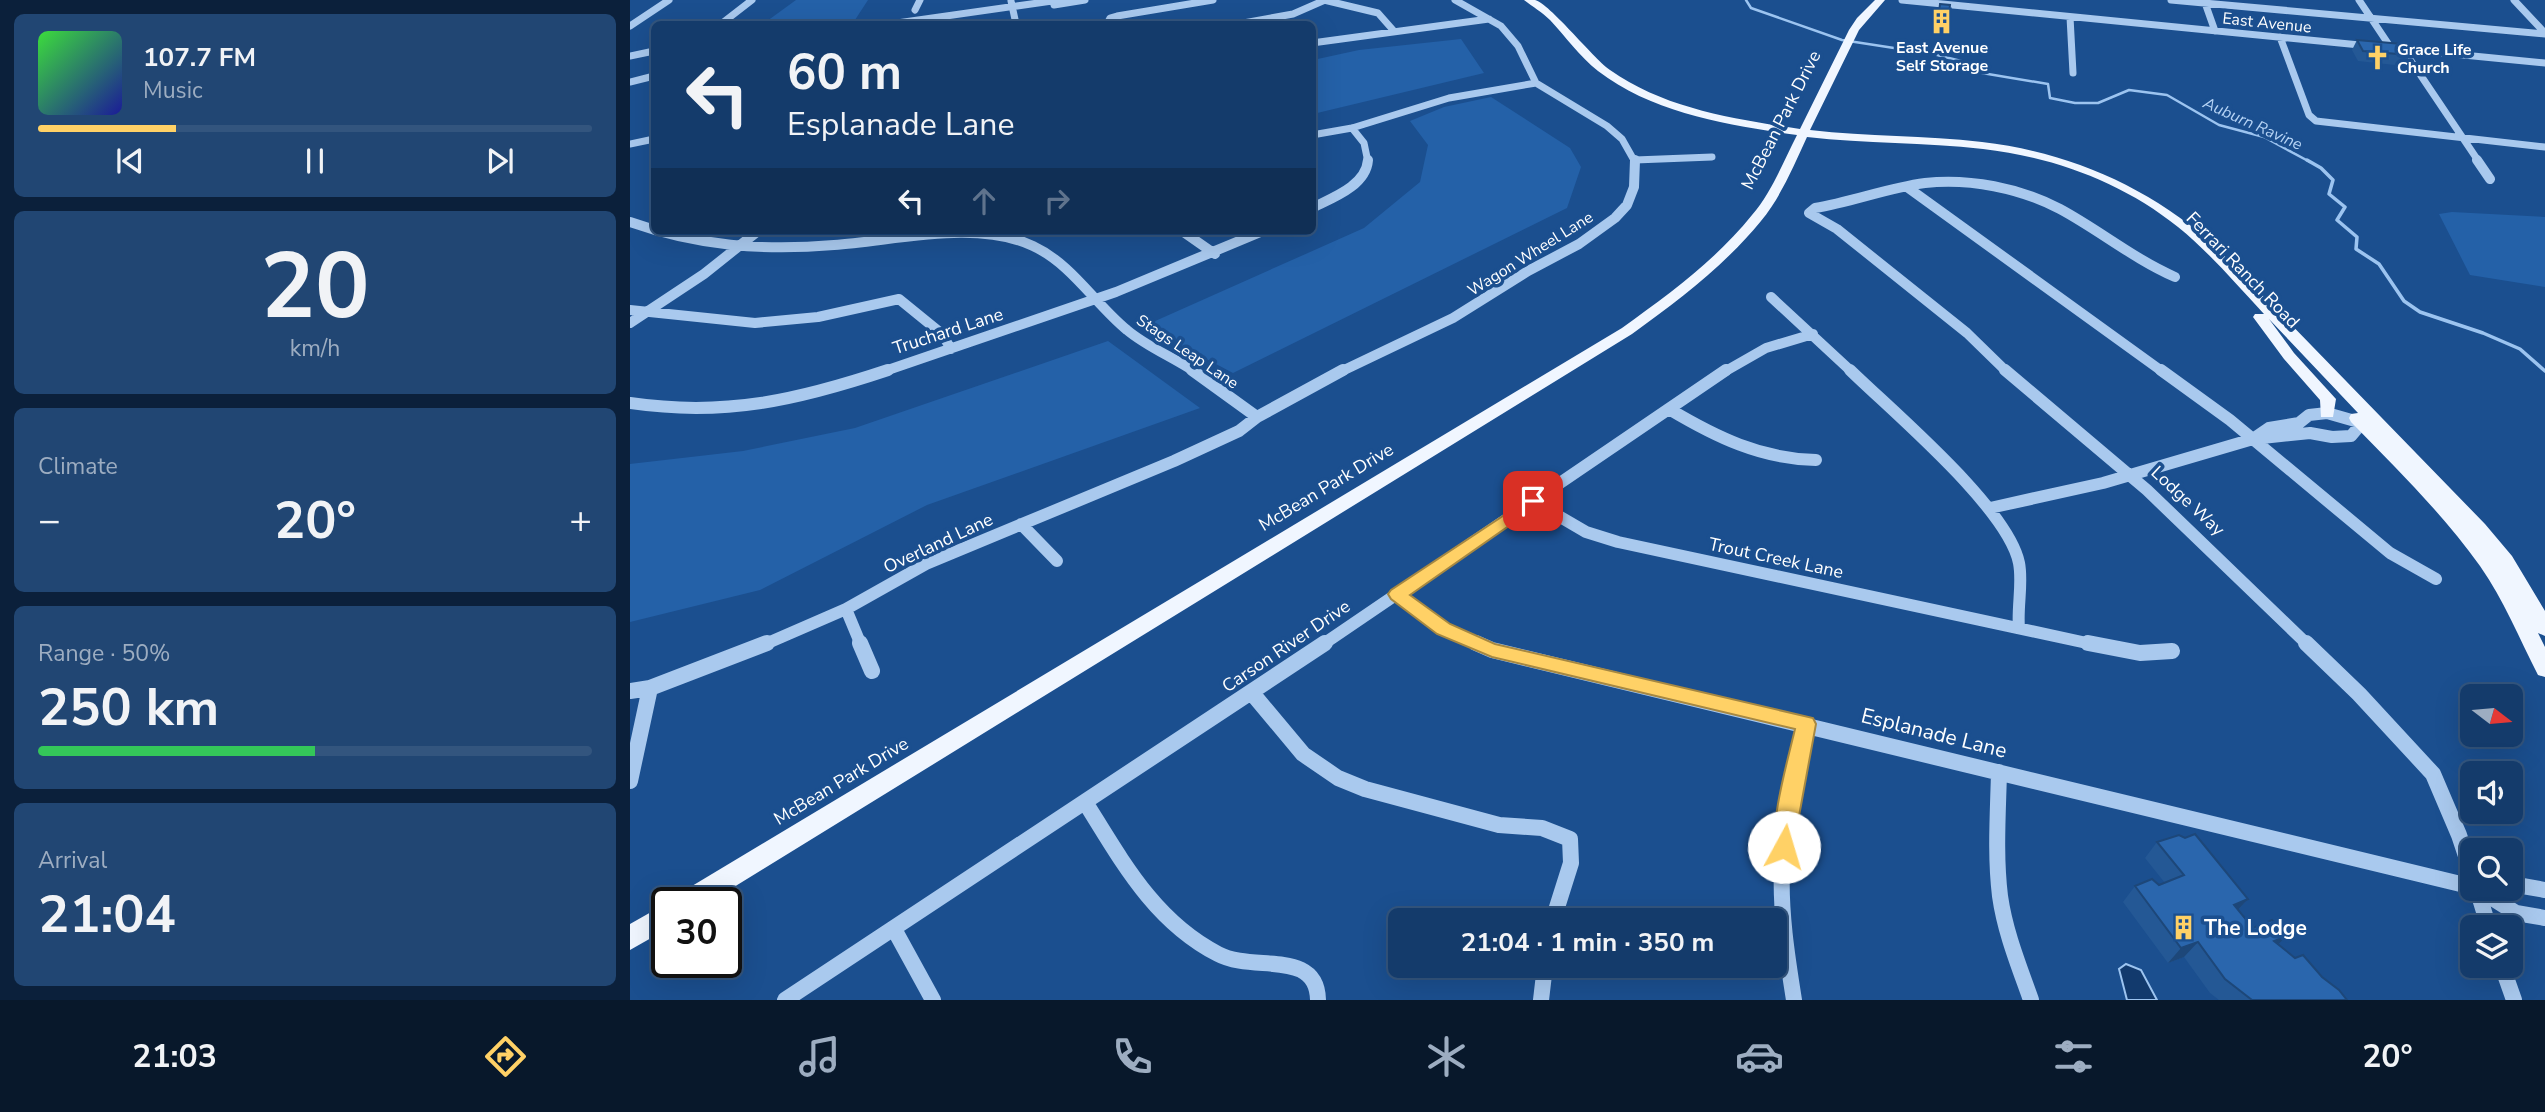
<!DOCTYPE html>
<meta charset="utf-8">
<style>
:root{--surface:#143b6b;--page:#214673;--text:#f1f3f6;--muted:#9dadc1;--line:#33557e;--accent:#ffd166}
body{margin:0;font-family:"Nunito Sans",sans-serif;background:var(--page);color:var(--text);height:100vh;display:flex;flex-direction:column;font-size:26px;white-space:nowrap}
*{box-sizing:border-box;margin:0}
p{font-size:23px;color:var(--muted)}
.icon{flex:none;width:38px;height:38px;fill:none;stroke:currentColor;stroke-width:2;stroke-linecap:round;stroke-linejoin:round}
.map{position:relative;flex:1;overflow:hidden}
.sheet{display:flex;flex-direction:column;gap:14px;padding:14px;background:#0b203b;width:630px}
.sheet>*{flex:none}
.hud{position:absolute;left:21px;top:21px;width:665px;height:214px;border-radius:10px;box-shadow:0 7px 28px #0002,0 0 0 2px var(--line);background:#143b6b;color:var(--text);overflow:hidden}
.needle{width:46px;rotate:106deg}
.fabs{position:absolute;left:1830px;top:684px;display:grid;gap:14px}
.fabs a{display:grid;place-items:center;width:63px;height:63px;border-radius:10px;background:var(--surface);box-shadow:0 7px 28px #0002,0 0 0 2px var(--line);font-size:35px}
.speed{position:absolute;left:21px;top:887px;display:flex;gap:14px;font-size:35px;font-weight:700;text-align:center}
.speed>*{display:grid;place-content:center;width:91px;height:91px;border-radius:50%;background:var(--surface);box-shadow:0 7px 28px #0002,0 0 0 2px var(--line);line-height:1}
.speed .limit{border:4px solid #111;border-radius:10px;background:#fff;color:#111}
.pin{position:absolute;display:grid;place-items:center;width:60px;height:60px;color:#fff;margin:-30px;border-radius:14px;box-shadow:0 4px 10px #0006}
.me{position:absolute;width:77px;margin:-38px;rotate:6deg;stroke-linejoin:round;filter:drop-shadow(0 0 5px #0008)}
.turn{display:flex;align-items:center;gap:24px;height:147px;padding:0 21px;font-size:32px}
.turn .icon{width:91px;height:91px;stroke-width:2.5}
.turn b{display:block;font-size:49px;line-height:60px}
.lanes{display:flex;align-items:center;height:66px;padding:0 21px;background:#0003;justify-content:center;gap:35px;direction:ltr}
.lanes .off{opacity:.35}
.big{font-size:52px;font-weight:700;line-height:1.1}
.sheet .tile{flex:1;display:flex;flex-direction:column;justify-content:center;gap:10px;min-width:0;padding:0 24px;border-radius:10px;background:var(--page)}
.sheet .dial{align-items:center;gap:0}
.dial b{font-size:91px;line-height:1}
.song{display:flex;align-items:center;gap:21px}
.cover{width:84px;height:84px;border-radius:10px;background:linear-gradient(135deg,hsl(120 70% 55%),hsl(240 70% 35%))}
.played{height:7px;border-radius:4px;background:linear-gradient(90deg,var(--accent) 25%,var(--line) 25%)}
.keys{display:flex;justify-content:space-around;direction:ltr}
.heat{display:flex;justify-content:space-between;align-items:center;font-size:38px;direction:ltr}
.charge{height:10px;border-radius:5px;background:linear-gradient(90deg,#34c759 50%,var(--line) 0)}
.trip{position:absolute;left:758px;top:908px;width:399px;height:70px;border-radius:10px;background:var(--surface);box-shadow:0 7px 28px #0002,0 0 0 2px var(--line);font-weight:700;line-height:70px;text-align:center}
.menu{display:flex;height:112px;justify-content:space-around;align-items:center;background:#08182b;color:var(--muted)}
.menu .icon{width:49px;height:49px}
.menu .current{color:var(--accent)}
.menu b{font-size:32px;color:var(--text)}
main{display:flex;flex:1;min-height:0}
.map>svg:first-child{display:block}
.green{fill:#2461a8}
.water{fill:#123a6d;stroke:#9cc4f0;stroke-width:2}
.lines{fill:none;stroke-linecap:round;stroke-linejoin:round}
.stream-far1{stroke:#9cc4f0;stroke-width:2.5}
.stream{stroke:#9cc4f0;stroke-width:3.5}
.minor-far3{stroke:#a9c9ee;stroke-width:7}
.minor-far2{stroke:#a9c9ee;stroke-width:10}
.minor-far1{stroke:#a9c9ee;stroke-width:12}
.minor{stroke:#a9c9ee;stroke-width:16}
.major{fill:#f0f6ff;fill-rule:evenodd}
.wall{fill:#245895}
.shaded-wall{fill:#1d4779}
.building{fill:#2a66ad;stroke:#1d4779;stroke-width:2}
.route{fill:#ffd166;stroke:#a68842;stroke-width:2}
.labels{text-anchor:middle;stroke-width:7;stroke-linejoin:round;paint-order:stroke}
.far-street-label{font-size:16px;fill:#fff;stroke:#1b4f8f}
.far-poi-label{font-size:16px;font-weight:bold;fill:#fff;stroke:#1b4f8f}
.far-water-label{font-size:16px;font-style:italic;fill:#b5d3f5;stroke:#1b4f8f}
.street-label{font-size:18px;fill:#fff;stroke:#1b4f8f}
.near-street-label{font-size:21px;fill:#fff;stroke:#1b4f8f}
.near-poi-label{font-size:21px;font-weight:bold;fill:#fff;stroke:#1b4f8f;text-anchor:start}
</style>
<main>
<section class="sheet">
<div class="tile">
<div class="song"><i class="cover"></i><div><b>107.7 FM</b><p>Music</p></div></div>
<div class="played"></div>
<div class="keys"><svg class="icon" aria-label="previous" viewBox="0 0 24 24"><path d="M18 5L8 12l10 7zM5 5v14"/></svg><svg class="icon" aria-label="pause" viewBox="0 0 24 24"><path d="M8 5v14M16 5v14"/></svg><svg class="icon" aria-label="next" viewBox="0 0 24 24"><path d="M6 5l10 7-10 7zM19 5v14"/></svg></div>
</div>
<div class="tile dial"><b>20</b><p>km/h</p></div>
<div class="tile"><p>Climate</p>
<div class="heat"><a>−</a><b class="big">20°</b><a>+</a></div>
</div>
<div class="tile"><p>Range · 50%</p><b class="big">250 km</b><div class="charge"></div></div>
<div class="tile"><p>Arrival</p><b class="big">21:04</b></div>
</section>
<div class="map">
<svg width="1915" height="1000" viewBox="0 0 1915 1000">
<rect width="100%" height="100%" fill="#1b4f8f"/>
<path class="green" d="M 166,0 L 238,0 L 223,23 L 133,24 Z
M 831,39 L 854,73 L 683,114 L 683,60 L 729,50 Z
M 861,97 L 940,148 L 951,167 L 937,208 L 603,373 L 514,326 L 734,228 L 790,182 L 798,145 L 780,121 L 814,107 Z
M 1822,212 L 1915,217 L 1915,287 L 1840,275 L 1809,214 Z
M 478,341 L 570,408 L 297,505 L 130,590 L 0,622 L 0,464 L 113,451 L 225,428 Z"/>
<path class="water" d="M 1496,964 L 1511,970 L 1527,1000 L 1497,1000 L 1489,969 Z"/>
<g class="lines">
<path class="stream-far1" d="M 1116,0 L 1121,8 L 1212,40 L 1303,54 L 1335,62 L 1352,73 L 1418,84 L 1420,98 L 1445,103 L 1468,103 L 1499,90 L 1537,95 L 1589,125 L 1634,137 L 1680,162"/>
<path class="stream" d="M 1677,160 L 1691,168 L 1703,180 L 1699,194 L 1715,207 L 1707,220 L 1727,237 L 1726,249 L 1749,264 L 1774,301 L 1790,312 L 1853,333 L 1890,349 L 1915,371"/>
<path class="minor-far3" d="M 694,0 L 748,13 L 763,30
M 825,0 L 871,26 L 888,46 L 906,83 L 977,126 L 992,139 L 1005,162
M 1272,0 L 1740,46
M 1541,0 L 1915,34
M 1574,0 L 1585,31
M 1729,0 L 1761,48
M 1884,0 L 1915,33
M 381,1 L 386,24
M 424,5 L 455,0
M 285,10 L 290,0
M 1440,17 L 1443,73
M 91,24 L 122,0
M 260,24 L 429,0
M 477,24 L 480,18 L 487,16 L 583,0
M 608,24 L 663,14 L 695,0
M 0,26 L 39,0
M 1650,37 L 1679,115 L 1686,121 L 1915,147
M 682,43 L 859,19
M 1762,48 L 1915,63
M 1773,49 L 1849,162
M 0,56 L 24,51
M 0,82 L 24,76
M 722,128 L 734,143 L 738,162
M 682,135 L 722,128 L 819,98 L 906,83
M 0,144 L 24,139
M 1005,160 L 1082,157"/>
<path class="minor-far2" d="M 1847,160 L 1860,179
M 1277,187 L 1533,372
M 682,208 C 702,198 736,186 738,160
M 0,222 C 67,246 133,251 204,245 C 264,241 346,219 403,246 C 442,264 465,304 497,330 C 517,347 543,357 565,372
M 552,231 L 585,254
M 1141,297 L 1222,372
M 0,310 L 125,323 L 188,317 L 269,299 L 312,334 L 321,349
M 0,323 L 74,274 L 128,231
M 252,372 L 486,292 L 633,231
M 710,372 L 823,318 L 898,271 L 949,244 L 985,218 L 997,205 L 1004,187 L 1005,160
M 1094,372 L 1136,348 L 1183,334
M 1377,372 L 1337,333 L 1207,229 L 1179,213 L 1185,208 C 1222,202 1257,188 1295,183 C 1339,178 1390,188 1430,209 C 1469,230 1504,259 1545,277"/>
<path class="minor-far1" d="M 562,370 L 627,417
M 1220,370 C 1263,412 1378,508 1389,563 C 1393,583 1387,607 1389,628
M 1375,370 L 1517,490 L 1678,645
M 1531,370 L 1600,420 L 1760,553 L 1806,579
M 0,403 C 95,417 168,400 258,370
M 1039,409 C 1086,437 1131,459 1186,460
M 1697,413 L 1732,423 L 1721,436 L 1702,437 L 1680,433 L 1623,439 L 1639,428 L 1669,423 L 1679,415 Z
M 903,501 L 956,532 L 988,542 L 1466,645
M 1360,508 L 1473,483 L 1623,439
M 391,524 L 427,561
M 767,594 L 813,629 L 850,645
M 216,609 L 231,645
M 133,645 L 216,609 L 296,564 L 544,461 L 609,431 L 627,417 L 713,370
M 692,645 L 1096,370"/>
<path class="minor" d="M 230,643 L 242,671
M 846,643 L 862,650 L 1843,887
M 1458,643 L 1510,653 L 1542,651
M 1676,643 L 1729,694 L 1803,774 L 1829,835 L 1843,877
M 0,691 L 20,688 L 137,643
M 622,693 L 673,754 L 708,778 L 735,789 L 869,825 L 912,828 L 940,839 L 941,863 L 923,920
M 1369,772 C 1368,813 1365,855 1370,896 C 1375,932 1389,966 1401,1000
M 0,781 L 20,688
M 455,802 C 492,861 524,921 588,954 C 623,973 687,948 688,1000
M 1881,884 L 1915,890
M 1847,889 L 1859,928
M 1848,889 L 1886,913 L 1915,918
M 264,929 L 303,1000
M 1872,966 L 1884,1000
M 155,1000 L 695,643
M 911,1000 L 915,966
M 1164,1000 C 1157,956 1150,911 1152,867 C 1154,818 1166,771 1176,724"/>
<path class="major" d="M 894,0 C 898,0 902,0 905,0 C 920,4 961,56 980,70 C 1035,109 1105,119 1170,129 L 1219,30 L 1227,18 L 1245,0 L 1255,0 L 1229,30 L 1180,130 C 1238,137 1295,135 1352,142 C 1438,152 1514,185 1580,241 L 1855,524 L 1882,556 L 1915,611 L 1915,636 L 1908,633 L 1915,647 L 1915,677 L 1908,675 C 1889,638 1874,600 1850,566 C 1812,513 1766,468 1721,422 L 1719,418 L 1721,414 L 1728,413 L 1639,319 L 1664,353 L 1706,399 L 1703,417 L 1691,417 L 1690,400 L 1654,359 L 1623,317 L 1625,314 L 1634,314 C 1606,284 1579,252 1548,227 C 1492,182 1423,157 1353,149 C 1294,142 1236,144 1177,137 C 1164,165 1151,197 1131,221 C 1094,266 1049,300 1002,334 L 78,903 L 44,903 L 47,895 L 992,328 C 1039,294 1085,261 1122,215 C 1142,192 1153,162 1167,135 C 1099,125 1024,114 968,71 C 949,56 936,37 920,20 C 912,12 903,7 894,0 Z
M 37,903 L 37,929 L 0,950 L 0,924 Z"/>
</g>
<path class="wall" d="M 1310,4 L 1318,22 L 1317,29 L 1306,28 Z
M 1727,40 L 1780,55 L 1774,66 L 1728,61 L 1722,50 Z
M 1527,842 L 1618,899 L 1608,910 L 1623,928 L 1692,977 L 1717,1000 L 1589,1000 L 1580,993 L 1554,957 L 1538,963 L 1493,902 L 1505,886 L 1529,885 L 1535,883 L 1515,858 Z"/>
<path class="shaded-wall" d="M 1618,899 L 1604,914 L 1604,905 Z
M 1657,936 L 1641,951 L 1644,941 Z
M 1568,942 L 1554,957 L 1538,963 L 1551,948 Z"/>
<path class="building" d="M 1310,4 L 1320,5 L 1318,22 L 1308,21 Z
M 1727,40 L 1772,44 L 1780,55 L 1733,51 Z
M 1565,834 L 1618,899 L 1604,905 L 1623,928 L 1642,920 L 1657,936 L 1644,941 L 1665,958 L 1673,955 L 1692,977 L 1709,990 L 1717,1000 L 1622,1000 L 1595,979 L 1568,942 L 1551,948 L 1505,886 L 1522,879 L 1529,885 L 1554,875 L 1527,842 L 1549,835 L 1555,838 Z"/>
<path class="route" d="M 903,496 L 909,497 L 911,501 L 909,505 L 780,595 L 820,624 L 865,644 L 1183,718 L 1186,724 L 1162,854 L 1154,857 L 1147,854 C 1137,832 1159,755 1165,729 L 862,657 L 807,634 L 761,599 L 758,594 L 761,590 Z"/>
<defs>
<symbol id="building-bare" viewBox="-9 -9 18 18"><path d="M-4-6H4V6H1V3H-1V6H-4ZM-2.5-4.3h1.7v1.8h-1.7ZM.8-4.3h1.7v1.8H.8ZM-2.5-1h1.7V.8h-1.7ZM.8-1h1.7V.8H.8Z" fill="#ffd166" stroke="#1b4f8f" stroke-width="2.5" paint-order="stroke"/></symbol>
<symbol id="church-bare" viewBox="-9 -9 18 18"><path d="M-1.2-6h2.4v3.5h3.3v2.4h-3.3V6h-2.4V-.1h-3.3v-2.4h3.3Z" fill="#ffd166" stroke="#1b4f8f" stroke-width="2.5" paint-order="stroke"/></symbol>
</defs>
<g fill-rule="evenodd">
<use href="#building-bare" x="1294" y="4" width="35" height="35"/>
<use href="#church-bare" x="1730" y="40" width="35" height="35"/>
<use href="#building-bare" x="1536" y="910" width="35" height="35"/>
</g>
<g class="labels">
<g class="far-street-label">
<text transform="translate(1637 22) rotate(6)" y="6">East Avenue</text>
<text transform="translate(900 253) rotate(-32)" y="6">Wagon Wheel Lane</text>
<text transform="translate(558 351) rotate(34)" y="6">Stags Leap Lane</text>
</g>
<g class="far-poi-label">
<text x="1312" y="53">East Avenue<tspan x="1312" dy="18">Self Storage</tspan></text>
<text x="1767" y="55" text-anchor="start">Grace Life<tspan x="1767" dy="18">Church</tspan></text>
</g>
<g class="far-water-label">
<text transform="translate(1623 123) rotate(24)" y="6">Auburn Ravine</text>
</g>
<g class="street-label">
<text transform="translate(1151 120) rotate(-63)" y="6">McBean Park Drive</text>
<text transform="translate(1613 270) rotate(46)" y="6">Ferrari Ranch Road</text>
<text transform="translate(318 331) rotate(-18)" y="6">Truchard Lane</text>
<text transform="translate(696 487) rotate(-31)" y="6">McBean Park Drive</text>
<text transform="translate(1558 501) rotate(43)" y="6">Lodge Way</text>
<text transform="translate(308 543) rotate(-25)" y="6">Overland Lane</text>
<text transform="translate(1146 558) rotate(12)" y="6">Trout Creek Lane</text>
<text transform="translate(656 646) rotate(-34)" y="6">Carson River Drive</text>
<text transform="translate(211 781) rotate(-31)" y="6">McBean Park Drive</text>
</g>
<g class="near-street-label">
<text transform="translate(1304 733) rotate(14)" y="7">Esplanade Lane</text>
</g>
<g class="near-poi-label">
<text x="1574" y="935">The Lodge</text>
</g>
</g>
</svg>
<div class="fabs">
<a><svg class="needle" viewBox="-14 -14 28 28"><path d="M0-13l5 13h-10z" fill="#e53935"/><path d="M0 13l5-13h-10z" fill="#9dadc1"/></svg></a>
<a><svg class="icon" aria-label="sound" viewBox="0 0 24 24"><path d="M4 9h4l5-4v14l-5-4H4zM17 9q2 3 0 6"/></svg></a>
<a><svg class="icon" aria-label="search" viewBox="0 0 24 24"><circle cx="10" cy="10" r="6"/><path d="M15 15l6 6"/></svg></a>
<a><svg class="icon" aria-label="layers" viewBox="0 0 24 24"><path d="M12 4l9 5-9 5-9-5zM3 14l9 5 9-5"/></svg></a>
</div>
<div class="speed"><div class="limit">30</div></div>
<div class="pin" style="left:903px;top:501px;background:#d93025"><svg class="icon" aria-label="arrive" viewBox="0 0 24 24"><path d="M6 21V4h12l-3 4 3 4H6"/></svg></div>
<svg class="me" style="left:1154px;top:847px" viewBox="-20 -20 40 40"><circle r="19" fill="#fff"/><path d="M0-13L10 11 0 6-10 11z" fill="#ffd166"/></svg>
<div class="trip">21:04 · 1 min · 350 m</div>
<div class="hud">
<div class="turn"><svg class="icon" aria-label="left" viewBox="0 0 24 24"><path d="M17 20v-9H6M10 6l-5 5 5 5"/></svg><div><b>60 m</b>Esplanade Lane</div></div>
<div class="lanes"><svg class="icon" aria-label="left" viewBox="0 0 24 24"><path d="M17 20v-9H6M10 6l-5 5 5 5"/></svg><svg class="icon off" aria-label="ahead" viewBox="0 0 24 24"><path d="M12 20V5M6 11l6-6 6 6"/></svg><svg class="icon off" aria-label="right" viewBox="0 0 24 24"><path d="M7 20v-9h11M14 6l5 5-5 5"/></svg></div>
</div>
</div>
</main>
<nav class="menu">
<b>21:03</b>
<svg class="icon current" aria-label="directions" viewBox="0 0 24 24"><path d="M12 3l9 9-9 9-9-9zM9 14v-3h6M13 9l2 2-2 2"/></svg>
<svg class="icon" aria-label="music" viewBox="0 0 24 24"><path d="M9 18V5l10-2v13"/><circle cx="6" cy="18" r="3"/><circle cx="16" cy="16" r="3"/></svg>
<svg class="icon" aria-label="phone" viewBox="0 0 24 24"><path d="M5 4h4l2 5-3 2q2 4 5 5l2-3 5 2v4C11 20 4 13 5 4z"/></svg>
<svg class="icon" aria-label="climate" viewBox="0 0 24 24"><path d="M12 3v18M4 7l16 10M4 17L20 7"/></svg>
<svg class="icon" aria-label="car" viewBox="0 0 24 24"><path d="M5 17H2v-5l4-1 3-4h7l3 4 3 1v5h-3M9 17h6M6 11h13"/><circle cx="7" cy="17" r="2"/><circle cx="17" cy="17" r="2"/></svg>
<svg class="icon" aria-label="filters" viewBox="0 0 24 24"><path d="M4 7h16M4 17h16"/><circle cx="9" cy="7" r="2"/><circle cx="15" cy="17" r="2"/></svg>
<b>20°</b>
</nav>
